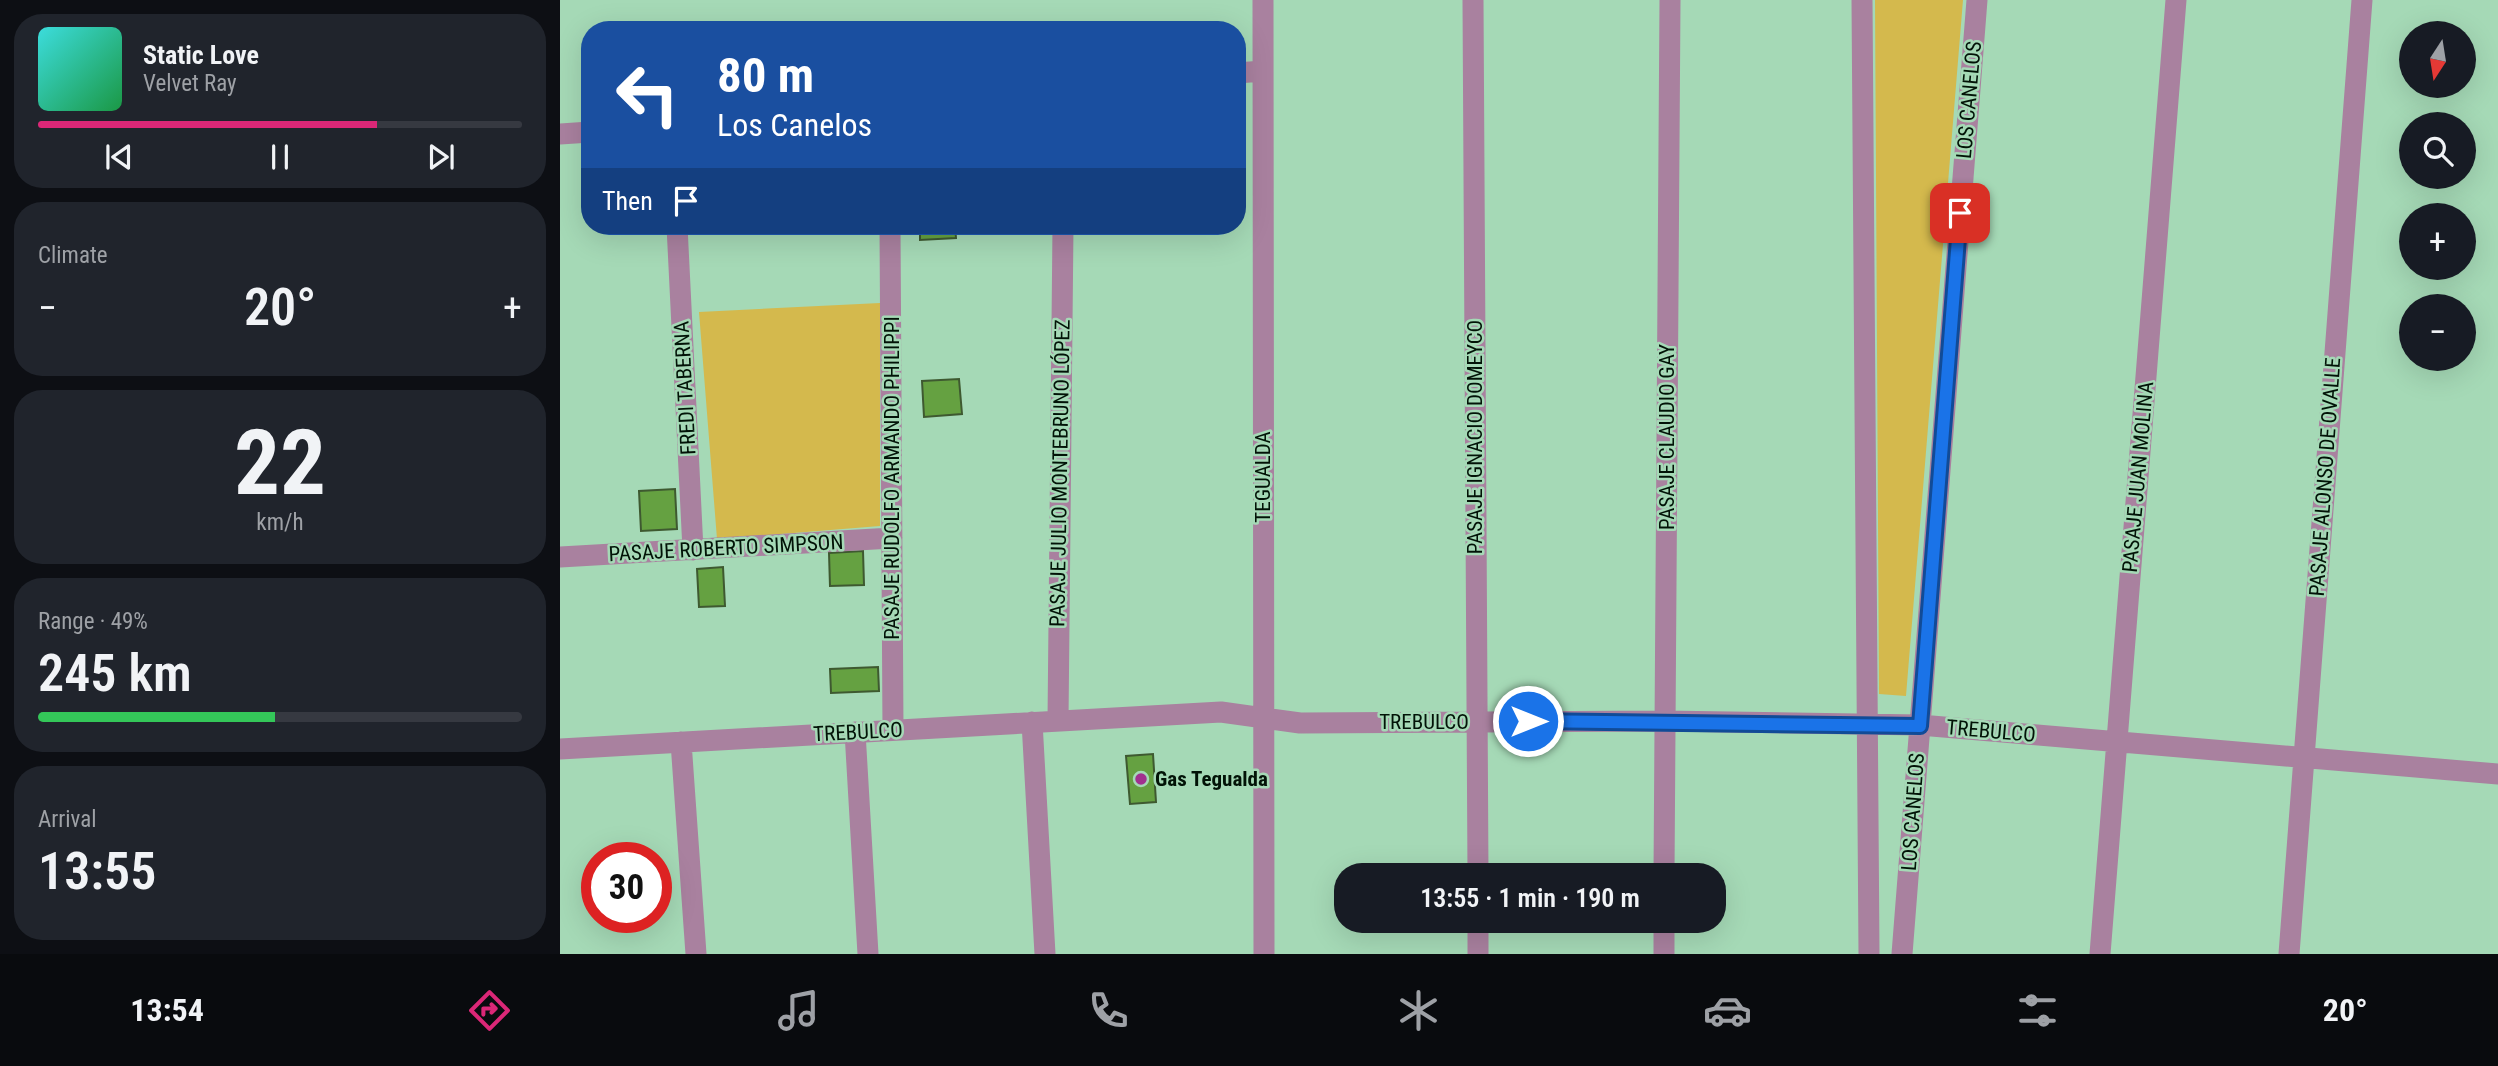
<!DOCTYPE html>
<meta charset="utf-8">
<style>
:root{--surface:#171b24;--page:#20242c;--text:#f1f3f6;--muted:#9ea1a6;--line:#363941;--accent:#db2777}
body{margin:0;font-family:"Roboto Condensed",sans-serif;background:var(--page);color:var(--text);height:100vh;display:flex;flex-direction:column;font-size:26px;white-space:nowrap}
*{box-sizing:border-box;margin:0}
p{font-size:23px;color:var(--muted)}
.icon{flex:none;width:38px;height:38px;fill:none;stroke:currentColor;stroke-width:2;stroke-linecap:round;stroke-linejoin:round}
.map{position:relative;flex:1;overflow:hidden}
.details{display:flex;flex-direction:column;gap:14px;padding:14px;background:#0d0f14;width:560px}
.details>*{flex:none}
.guide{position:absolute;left:21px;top:21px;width:665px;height:214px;border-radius:28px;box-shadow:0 7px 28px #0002;background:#1a4fa0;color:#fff;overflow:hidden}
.needle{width:46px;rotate:192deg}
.fabs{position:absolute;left:1839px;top:21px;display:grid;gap:14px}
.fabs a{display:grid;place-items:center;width:77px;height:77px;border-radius:50%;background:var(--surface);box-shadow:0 7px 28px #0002;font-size:35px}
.speed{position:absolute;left:21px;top:842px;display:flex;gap:14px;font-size:35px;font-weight:700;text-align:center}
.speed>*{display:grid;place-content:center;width:91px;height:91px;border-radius:50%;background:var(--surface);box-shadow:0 7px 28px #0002;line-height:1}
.speed .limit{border:10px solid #d22;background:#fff;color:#111}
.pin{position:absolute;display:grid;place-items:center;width:60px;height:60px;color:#fff;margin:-30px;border-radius:14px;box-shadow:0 4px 10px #0006}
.me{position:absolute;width:77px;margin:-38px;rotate:90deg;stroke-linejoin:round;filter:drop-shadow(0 0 5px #0008)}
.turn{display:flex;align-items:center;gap:24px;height:147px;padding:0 21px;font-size:32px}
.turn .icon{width:91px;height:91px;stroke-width:2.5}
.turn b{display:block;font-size:49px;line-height:60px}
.then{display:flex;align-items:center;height:66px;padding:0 21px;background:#0003;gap:14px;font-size:26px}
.big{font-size:52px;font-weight:600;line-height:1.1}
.details .widget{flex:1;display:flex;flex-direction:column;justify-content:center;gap:10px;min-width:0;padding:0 24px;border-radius:28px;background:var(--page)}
.details .dial{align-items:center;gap:0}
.dial b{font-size:91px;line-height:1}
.song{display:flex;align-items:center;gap:21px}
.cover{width:84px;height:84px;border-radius:10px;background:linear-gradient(135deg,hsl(180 70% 55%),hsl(140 70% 35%))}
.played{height:7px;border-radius:4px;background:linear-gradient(90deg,var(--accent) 70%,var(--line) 70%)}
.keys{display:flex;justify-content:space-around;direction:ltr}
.heat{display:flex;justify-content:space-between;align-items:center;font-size:38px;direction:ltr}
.charge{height:10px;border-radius:5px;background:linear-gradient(90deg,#34c759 49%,var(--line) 0)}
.trip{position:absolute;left:774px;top:863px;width:392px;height:70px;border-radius:28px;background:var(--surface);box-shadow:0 7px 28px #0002;font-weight:600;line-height:70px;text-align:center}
.menu{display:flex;height:112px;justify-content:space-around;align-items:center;background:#090b0e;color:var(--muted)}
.menu .icon{width:49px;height:49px}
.menu .selected{color:var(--accent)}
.menu b{font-size:32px;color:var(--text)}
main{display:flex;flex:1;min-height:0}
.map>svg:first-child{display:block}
.green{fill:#d4b94d}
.building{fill:#65a141;stroke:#3e5930;stroke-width:2}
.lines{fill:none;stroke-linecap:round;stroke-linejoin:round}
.street{stroke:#a9819f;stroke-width:21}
.route-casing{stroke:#114b97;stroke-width:18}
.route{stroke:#1a73e8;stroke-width:12}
.poi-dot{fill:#a1318f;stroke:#a5d9b6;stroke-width:2.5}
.labels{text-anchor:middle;stroke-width:5;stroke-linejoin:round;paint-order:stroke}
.street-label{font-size:21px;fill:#021307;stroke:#a5d9b6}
.poi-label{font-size:21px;font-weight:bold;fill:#021307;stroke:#a5d9b6;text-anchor:start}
</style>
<main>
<section class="details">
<div class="widget">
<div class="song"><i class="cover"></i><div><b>Static Love</b><p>Velvet Ray</p></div></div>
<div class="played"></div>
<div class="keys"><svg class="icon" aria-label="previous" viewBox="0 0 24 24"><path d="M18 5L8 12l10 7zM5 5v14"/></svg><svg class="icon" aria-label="pause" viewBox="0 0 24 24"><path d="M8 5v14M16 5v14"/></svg><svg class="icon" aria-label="next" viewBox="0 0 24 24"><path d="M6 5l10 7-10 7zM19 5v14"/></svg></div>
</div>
<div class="widget"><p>Climate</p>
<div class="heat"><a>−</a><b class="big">20°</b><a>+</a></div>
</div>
<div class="widget dial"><b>22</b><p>km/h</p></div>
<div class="widget"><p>Range · 49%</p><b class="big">245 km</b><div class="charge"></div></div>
<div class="widget"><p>Arrival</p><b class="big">13:55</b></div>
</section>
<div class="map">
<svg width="1938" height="954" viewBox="0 0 1938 954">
<rect width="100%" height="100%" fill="#a5d9b6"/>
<path class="green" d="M 1315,0 L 1403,0 L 1346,696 L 1319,694 Z
M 320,303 L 320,526 L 157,539 L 139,312 Z"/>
<path class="building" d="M 360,226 L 395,226 L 396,238 L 360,240 Z
M 399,379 L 402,414 L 364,417 L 362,381 Z
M 115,489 L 117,529 L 81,531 L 79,491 Z
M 303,551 L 304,585 L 270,586 L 269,553 Z
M 163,567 L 165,606 L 139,607 L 137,569 Z
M 318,667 L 319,691 L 271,693 L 270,669 Z
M 593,754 L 596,802 L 570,804 L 566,756 Z"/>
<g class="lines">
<path class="street" d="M 703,0 L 704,954
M 913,0 L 918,875
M 1302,0 L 1309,954
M 677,73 L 703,71
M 0,134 L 30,132
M 117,226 L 133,550
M 330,226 L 333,730
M 0,557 L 332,538
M 498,721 L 503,226
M 472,722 L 485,954
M 295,732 L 308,954
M 121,742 L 136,954
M 0,749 L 661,712 L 740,723 L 1104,721 L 1360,725 L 1938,774
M 1104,875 L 1110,0
M 918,920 L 918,954
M 1104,954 L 1104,920
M 1342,954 L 1417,0
M 1540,954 L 1616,0
M 1729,954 L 1802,0"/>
</g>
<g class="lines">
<defs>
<path id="route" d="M 968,721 L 1360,726 L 1400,213"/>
</defs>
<use href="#route" class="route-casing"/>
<use href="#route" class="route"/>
</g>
<circle class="poi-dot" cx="581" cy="779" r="7"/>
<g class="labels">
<g class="street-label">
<text transform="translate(1409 100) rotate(-85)" y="7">LOS CANELOS</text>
<text transform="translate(125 388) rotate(-93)" y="7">FREDI TABERNA</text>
<text transform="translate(915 437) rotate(-90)" y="7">PASAJE IGNACIO DOMEYCO</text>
<text transform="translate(1107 437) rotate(-90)" y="7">PASAJE CLAUDIO GAY</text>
<text transform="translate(500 473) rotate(-89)" y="7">PASAJE JULIO MONTEBRUNO LÓPEZ</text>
<text transform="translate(703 477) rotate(-90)" y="7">TEGUALDA</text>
<text transform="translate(1578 477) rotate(-85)" y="7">PASAJE JUAN MOLINA</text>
<text transform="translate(1765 477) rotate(-86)" y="7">PASAJE ALONSO DE OVALLE</text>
<text transform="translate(332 478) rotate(-90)" y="7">PASAJE RUDOLFO ARMANDO PHILIPPI</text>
<text transform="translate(166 548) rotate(-3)" y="7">PASAJE ROBERTO SIMPSON</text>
<text x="864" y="729">TREBULCO</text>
<text transform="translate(1431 731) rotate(5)" y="7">TREBULCO</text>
<text transform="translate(298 732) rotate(-3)" y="7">TREBULCO</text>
<text transform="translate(1353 812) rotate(-86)" y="7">LOS CANELOS</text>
</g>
<g class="poi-label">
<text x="595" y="786">Gas Tegualda</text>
</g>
</g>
</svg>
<div class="fabs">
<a><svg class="needle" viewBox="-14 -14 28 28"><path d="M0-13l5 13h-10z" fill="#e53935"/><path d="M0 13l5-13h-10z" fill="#9ea1a6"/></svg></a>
<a><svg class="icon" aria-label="search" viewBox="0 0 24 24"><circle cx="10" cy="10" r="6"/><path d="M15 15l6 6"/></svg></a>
<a>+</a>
<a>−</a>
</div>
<div class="speed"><div class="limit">30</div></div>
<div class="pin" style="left:1400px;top:213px;background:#d93025"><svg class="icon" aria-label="arrive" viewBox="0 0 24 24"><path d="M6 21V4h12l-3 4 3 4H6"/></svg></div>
<svg class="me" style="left:968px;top:721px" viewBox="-20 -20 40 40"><circle r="17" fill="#1a73e8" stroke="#fff" stroke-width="3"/><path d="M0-11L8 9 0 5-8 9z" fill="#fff"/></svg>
<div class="trip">13:55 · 1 min · 190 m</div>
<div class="guide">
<div class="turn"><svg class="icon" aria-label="left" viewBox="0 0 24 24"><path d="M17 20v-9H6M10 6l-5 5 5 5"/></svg><div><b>80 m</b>Los Canelos</div></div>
<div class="then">Then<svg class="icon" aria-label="arrive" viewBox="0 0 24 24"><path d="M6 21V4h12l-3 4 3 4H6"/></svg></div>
</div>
</div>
</main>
<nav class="menu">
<b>13:54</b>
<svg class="icon selected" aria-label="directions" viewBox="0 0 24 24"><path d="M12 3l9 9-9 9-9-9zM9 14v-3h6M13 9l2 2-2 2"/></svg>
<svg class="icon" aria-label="music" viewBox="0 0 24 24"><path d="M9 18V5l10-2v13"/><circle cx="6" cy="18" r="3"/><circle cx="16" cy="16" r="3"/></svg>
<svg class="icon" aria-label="phone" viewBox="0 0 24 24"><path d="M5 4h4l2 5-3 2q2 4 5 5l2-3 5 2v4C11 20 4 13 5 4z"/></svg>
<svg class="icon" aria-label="climate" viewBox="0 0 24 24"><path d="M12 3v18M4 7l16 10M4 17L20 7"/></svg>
<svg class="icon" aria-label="car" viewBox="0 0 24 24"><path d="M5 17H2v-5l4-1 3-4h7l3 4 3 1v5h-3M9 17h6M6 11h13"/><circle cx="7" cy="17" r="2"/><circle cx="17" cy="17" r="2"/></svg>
<svg class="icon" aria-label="filters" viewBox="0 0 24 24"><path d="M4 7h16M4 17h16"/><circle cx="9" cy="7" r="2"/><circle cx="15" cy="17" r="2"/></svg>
<b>20°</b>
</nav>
